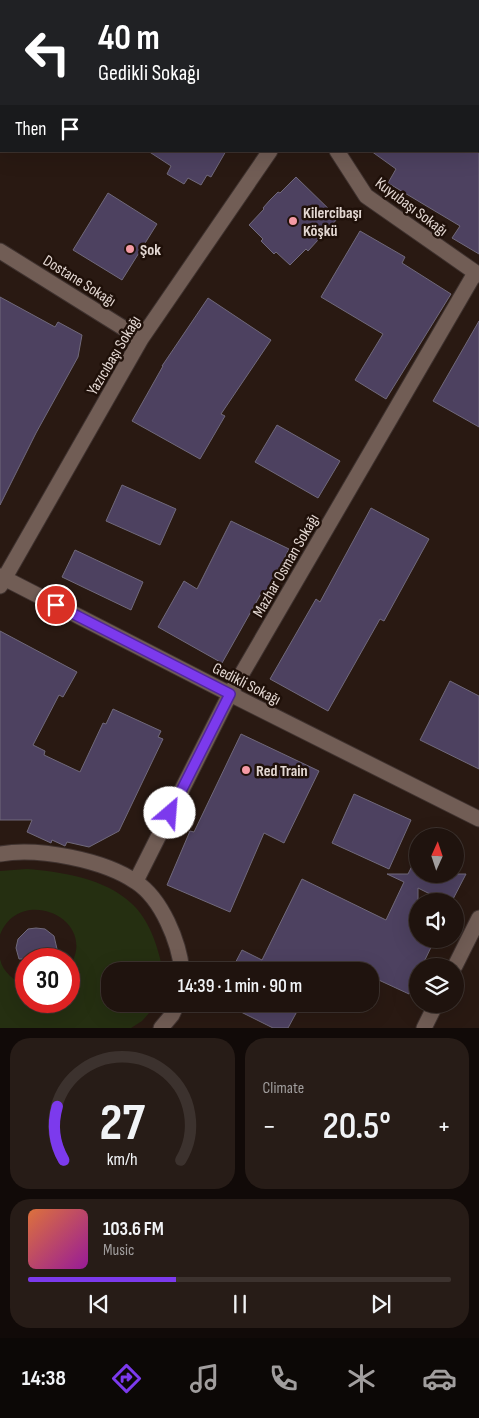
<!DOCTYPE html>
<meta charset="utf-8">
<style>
:root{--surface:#1f130e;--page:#271c17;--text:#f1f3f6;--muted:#a19e9e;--line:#3c322e;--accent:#7c3aed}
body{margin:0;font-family:"Sofia Sans Condensed",sans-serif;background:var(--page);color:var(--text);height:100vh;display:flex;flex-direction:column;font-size:19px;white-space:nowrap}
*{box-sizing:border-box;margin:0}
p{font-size:16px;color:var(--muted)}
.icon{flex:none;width:28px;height:28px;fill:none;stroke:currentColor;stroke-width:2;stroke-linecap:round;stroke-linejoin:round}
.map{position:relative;height:1028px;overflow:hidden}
.drawer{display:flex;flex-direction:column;gap:10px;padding:10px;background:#110a08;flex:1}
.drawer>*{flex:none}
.hud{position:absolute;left:0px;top:0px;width:480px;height:152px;box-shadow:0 5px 20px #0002,0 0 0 1px var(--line);background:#202124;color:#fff;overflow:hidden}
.needle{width:32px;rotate:3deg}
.fabs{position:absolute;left:409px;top:828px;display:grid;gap:10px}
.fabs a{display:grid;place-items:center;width:55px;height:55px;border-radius:50%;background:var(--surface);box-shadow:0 5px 20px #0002,0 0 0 1px var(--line);font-size:25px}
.speed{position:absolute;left:15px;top:948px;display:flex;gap:10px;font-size:25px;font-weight:700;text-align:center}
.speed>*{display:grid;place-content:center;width:65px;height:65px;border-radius:50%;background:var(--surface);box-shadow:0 5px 20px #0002,0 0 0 1px var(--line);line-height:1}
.speed .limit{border:8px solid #d22;background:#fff;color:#111}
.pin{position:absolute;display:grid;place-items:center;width:42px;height:42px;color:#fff;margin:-21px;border:2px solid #fff;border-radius:50%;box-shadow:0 1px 5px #0007}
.me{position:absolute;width:55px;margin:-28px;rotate:27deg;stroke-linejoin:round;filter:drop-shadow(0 0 4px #0008)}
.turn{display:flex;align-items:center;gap:18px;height:105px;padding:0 15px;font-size:22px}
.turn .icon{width:65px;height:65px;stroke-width:2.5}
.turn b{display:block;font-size:35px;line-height:42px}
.then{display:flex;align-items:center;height:48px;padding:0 15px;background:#0003;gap:10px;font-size:19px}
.big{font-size:38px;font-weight:600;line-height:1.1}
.drawer .tile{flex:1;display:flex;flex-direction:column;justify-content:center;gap:8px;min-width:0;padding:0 18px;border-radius:20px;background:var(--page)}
.drawer .dial{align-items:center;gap:0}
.dial svg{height:130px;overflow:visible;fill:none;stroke:var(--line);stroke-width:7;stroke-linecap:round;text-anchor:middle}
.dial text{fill:var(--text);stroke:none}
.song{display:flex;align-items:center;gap:15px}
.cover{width:60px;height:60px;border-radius:8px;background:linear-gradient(135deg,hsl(20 70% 55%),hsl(300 70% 35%))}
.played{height:5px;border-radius:2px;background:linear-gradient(90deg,var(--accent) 35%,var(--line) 35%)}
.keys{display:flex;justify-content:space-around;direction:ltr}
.heat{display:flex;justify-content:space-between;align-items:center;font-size:28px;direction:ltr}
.drawer .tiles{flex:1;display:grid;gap:10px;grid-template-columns:1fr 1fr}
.tile:last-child{grid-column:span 2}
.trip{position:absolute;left:101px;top:962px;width:278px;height:50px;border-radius:20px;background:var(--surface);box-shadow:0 5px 20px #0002,0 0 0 1px var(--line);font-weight:600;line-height:50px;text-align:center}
.tabs{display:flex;height:80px;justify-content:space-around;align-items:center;background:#0c0806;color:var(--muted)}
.tabs .icon{width:35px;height:35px}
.tabs .current{color:var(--accent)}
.tabs b{font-size:22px;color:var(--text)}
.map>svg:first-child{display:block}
.green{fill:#252f11}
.building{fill:#4d4160;stroke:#70697b}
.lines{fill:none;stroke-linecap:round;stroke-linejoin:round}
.minor-casing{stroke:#3f322f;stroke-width:17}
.minor{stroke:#715d55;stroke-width:15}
.route-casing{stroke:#51269a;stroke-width:12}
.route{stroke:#7c3aed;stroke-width:9}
.poi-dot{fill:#f49aa4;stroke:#1f1009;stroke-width:2}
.labels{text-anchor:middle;stroke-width:5;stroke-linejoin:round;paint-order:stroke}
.street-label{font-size:16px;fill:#e3d7d2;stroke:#1f1009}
.poi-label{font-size:16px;font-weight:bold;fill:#e3d7d2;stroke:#1f1009;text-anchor:start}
</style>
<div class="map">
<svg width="479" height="1028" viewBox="0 0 479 1028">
<rect width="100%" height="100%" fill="#291912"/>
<path class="green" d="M 27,869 C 62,872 104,878 131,903 C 150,920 158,947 163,971 L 110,971 L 110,1004 L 157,1004 L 142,1021 L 131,1028 L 0,1028 L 0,959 C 3,973 14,980 26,986 L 26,1001 L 69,1001 L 69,969 C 72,965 73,960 75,955 C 87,914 18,888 0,935 L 0,871 Z"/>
<path class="building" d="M 148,151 L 226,151 L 211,177 L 207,175 L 201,185 L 188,178 L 184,184 L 167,174 L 171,166 Z
M 371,151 L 479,151 L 479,254 L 452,238 L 460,226 L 388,183 L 396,169 Z
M 296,177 L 338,218 L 308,251 L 306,249 L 290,265 L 276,252 L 274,254 L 261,241 L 263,239 L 249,225 L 264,209 L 263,208 L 270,200 L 278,192 L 280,193 Z
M 108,193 L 157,224 L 122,280 L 73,250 Z
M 360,231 L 405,257 L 402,263 L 451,294 L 386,399 L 355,380 L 383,334 L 321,297 Z
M 0,297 L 55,327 L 58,322 L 82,335 L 78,357 L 36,433 L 0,505 Z
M 208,298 L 271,340 L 221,414 L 225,416 L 200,459 L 132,421 L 163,366 L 162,366 Z
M 479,321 L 479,427 L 433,401 Z
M 277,425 L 340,461 L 318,498 L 255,462 Z
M 122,485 L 176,509 L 160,545 L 106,521 Z
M 371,508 L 429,539 L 384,621 L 380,619 L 328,711 L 270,679 L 316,599 L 320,602 Z
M 231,521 L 289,549 L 266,594 L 262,592 L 222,663 L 158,627 L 184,581 L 197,589 Z
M 75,550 L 143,582 L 131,610 L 62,577 Z
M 0,631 L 77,672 L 63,697 L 59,695 L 33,745 L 45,751 L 44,755 L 80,772 L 103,723 L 106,724 L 113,709 L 161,731 L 158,737 L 163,739 L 119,831 L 89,847 L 67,842 L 65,846 L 52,840 L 51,843 L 27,832 L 32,820 L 0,820 Z
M 450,681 L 479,696 L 479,769 L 420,740 Z
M 241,734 L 319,771 L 284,843 L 264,833 L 230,912 L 167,885 L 190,831 L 194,832 Z
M 354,794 L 411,820 L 389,869 L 332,843 Z
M 418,854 L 418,874 L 466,874 L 452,901 L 444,901 L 418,888 L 418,939 L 435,939 L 422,966 L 418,966 L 418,977 L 409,994 L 370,976 L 370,971 L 231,971 L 242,950 L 262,960 L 302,879 L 386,920 L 404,882 L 387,874 L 408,874 Z
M 36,928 L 45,929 L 54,936 L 57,949 L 55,959 L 19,959 L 16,948 L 18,939 L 28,929 Z
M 225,1004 L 301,1004 L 288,1028 L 273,1028 Z"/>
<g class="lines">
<defs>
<path id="minor" d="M 154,0 L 156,1
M 400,1 L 400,0
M 337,151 L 366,196 L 479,275
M 0,251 L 141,339
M 0,576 L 230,694 L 479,819
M 0,586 L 141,339 L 270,151
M 0,854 C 38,847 104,860 136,882 C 162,899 179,942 182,971
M 136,881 L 230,694 L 475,273
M 455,966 L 479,918
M 161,1028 L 172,1015 L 177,1004
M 424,1028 L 436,1004"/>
</defs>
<use href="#minor" class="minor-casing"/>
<use href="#minor" class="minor"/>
</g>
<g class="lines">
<defs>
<path id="route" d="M 56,605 L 230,694 L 170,813"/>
</defs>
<use href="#route" class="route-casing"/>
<use href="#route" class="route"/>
</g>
<g class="poi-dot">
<circle cx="293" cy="221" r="5"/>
<circle cx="130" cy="249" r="5"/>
<circle cx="246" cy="770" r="5"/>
</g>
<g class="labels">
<g class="street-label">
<text transform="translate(412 206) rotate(37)" y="6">Kuyubaşı Sokağı</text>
<text transform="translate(80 280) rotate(32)" y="6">Dostane Sokağı</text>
<text transform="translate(113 355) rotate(-59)" y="6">Yazıcıbaşı Sokağı</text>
<text transform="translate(285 565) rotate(-60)" y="6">Mazhar Osman Sokağı</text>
<text transform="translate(247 683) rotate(27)" y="6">Gedikli Sokağı</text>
</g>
<g class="poi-label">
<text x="303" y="218">Kilercibaşı<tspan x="303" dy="18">Köşkü</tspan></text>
<text x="140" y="255">Şok</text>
<text x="256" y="776">Red Train</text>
</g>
</g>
</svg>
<div class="fabs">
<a><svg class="needle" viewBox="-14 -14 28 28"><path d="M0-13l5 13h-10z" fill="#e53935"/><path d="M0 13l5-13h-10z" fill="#a19e9e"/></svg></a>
<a><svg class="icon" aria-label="sound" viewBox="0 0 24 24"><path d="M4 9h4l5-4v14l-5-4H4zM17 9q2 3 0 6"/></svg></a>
<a><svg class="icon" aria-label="layers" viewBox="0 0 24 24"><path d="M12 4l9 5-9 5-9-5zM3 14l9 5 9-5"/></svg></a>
</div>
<div class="speed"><div class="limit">30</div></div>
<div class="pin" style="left:56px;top:605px;background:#d93025"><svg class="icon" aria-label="arrive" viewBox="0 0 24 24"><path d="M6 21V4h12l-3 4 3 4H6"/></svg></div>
<svg class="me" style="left:170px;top:813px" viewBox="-20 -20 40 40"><circle r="19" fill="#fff"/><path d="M0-13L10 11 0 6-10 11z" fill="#7c3aed"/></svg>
<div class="trip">14:39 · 1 min · 90 m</div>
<div class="hud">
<div class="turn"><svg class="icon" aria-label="left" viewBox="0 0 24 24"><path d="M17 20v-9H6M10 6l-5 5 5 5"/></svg><div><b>40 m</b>Gedikli Sokağı</div></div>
<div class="then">Then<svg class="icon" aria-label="arrive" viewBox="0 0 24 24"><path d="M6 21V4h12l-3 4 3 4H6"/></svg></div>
</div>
</div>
<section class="drawer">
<div class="tiles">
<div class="tile dial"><svg viewBox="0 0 100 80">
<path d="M14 69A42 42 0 1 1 86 69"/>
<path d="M14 69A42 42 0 0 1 10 36" stroke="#7c3aed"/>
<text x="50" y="56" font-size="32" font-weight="700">27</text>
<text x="50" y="72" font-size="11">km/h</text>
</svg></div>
<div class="tile"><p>Climate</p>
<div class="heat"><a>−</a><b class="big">20.5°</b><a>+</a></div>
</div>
<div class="tile">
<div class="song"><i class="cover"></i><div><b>103.6 FM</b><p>Music</p></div></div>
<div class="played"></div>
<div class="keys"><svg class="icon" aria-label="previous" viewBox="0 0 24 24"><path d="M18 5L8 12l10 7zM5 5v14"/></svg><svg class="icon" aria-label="pause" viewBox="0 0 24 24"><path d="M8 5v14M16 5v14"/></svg><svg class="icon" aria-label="next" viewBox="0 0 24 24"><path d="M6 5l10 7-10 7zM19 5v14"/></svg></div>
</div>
</div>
</section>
<nav class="tabs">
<b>14:38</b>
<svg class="icon current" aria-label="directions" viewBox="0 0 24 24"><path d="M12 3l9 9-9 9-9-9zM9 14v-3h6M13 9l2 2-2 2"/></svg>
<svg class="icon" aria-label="music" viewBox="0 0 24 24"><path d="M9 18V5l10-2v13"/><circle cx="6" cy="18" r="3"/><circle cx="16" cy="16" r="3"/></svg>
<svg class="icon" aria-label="phone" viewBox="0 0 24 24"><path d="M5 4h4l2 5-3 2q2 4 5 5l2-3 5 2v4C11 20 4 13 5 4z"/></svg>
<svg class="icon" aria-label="climate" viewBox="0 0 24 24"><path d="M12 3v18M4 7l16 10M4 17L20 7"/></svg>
<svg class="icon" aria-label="car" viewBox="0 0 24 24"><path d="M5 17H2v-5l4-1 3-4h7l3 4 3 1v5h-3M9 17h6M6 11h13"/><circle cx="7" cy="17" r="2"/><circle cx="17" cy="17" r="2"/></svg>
</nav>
